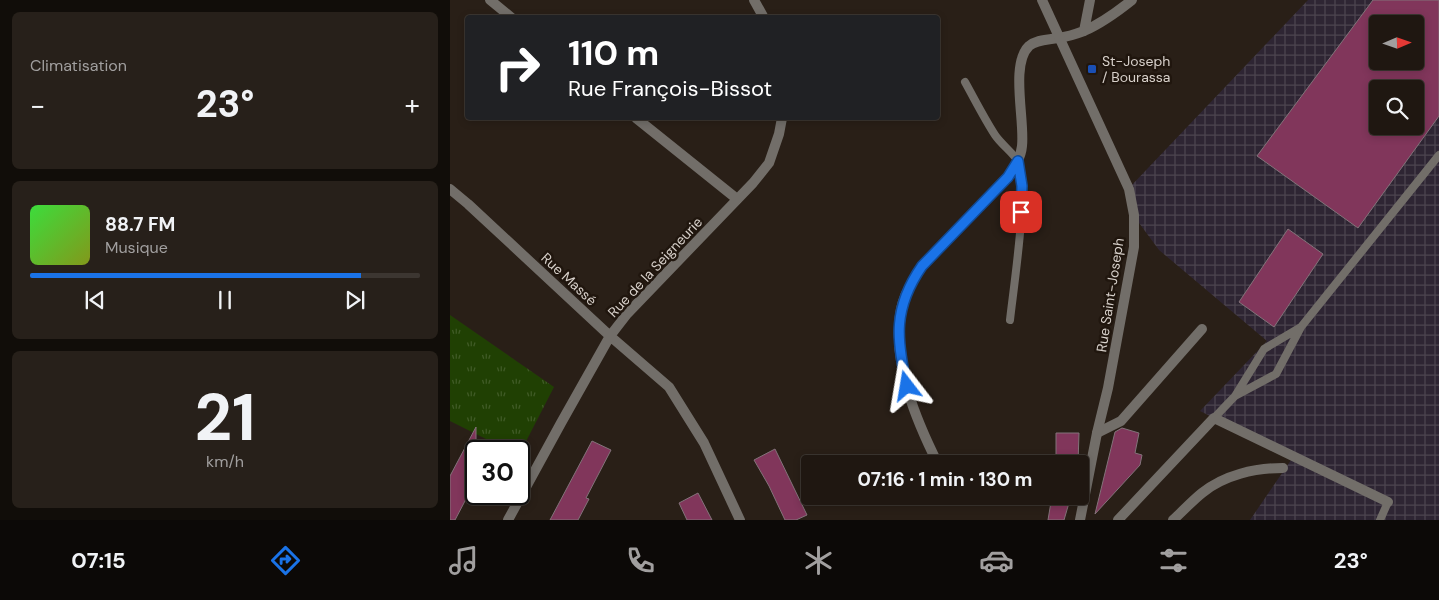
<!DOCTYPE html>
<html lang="fr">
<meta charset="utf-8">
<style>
:root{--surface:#1f1711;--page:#27201a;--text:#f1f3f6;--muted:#a19f9f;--line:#3c3631;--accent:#1a73e8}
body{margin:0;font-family:"DM Sans",sans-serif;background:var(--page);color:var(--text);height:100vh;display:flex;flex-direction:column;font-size:19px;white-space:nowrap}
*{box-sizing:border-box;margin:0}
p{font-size:16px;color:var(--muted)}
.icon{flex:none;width:28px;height:28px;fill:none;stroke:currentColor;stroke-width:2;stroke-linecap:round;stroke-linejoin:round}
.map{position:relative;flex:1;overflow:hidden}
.drawer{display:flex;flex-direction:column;gap:12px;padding:12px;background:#110d09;width:450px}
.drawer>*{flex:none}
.top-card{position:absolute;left:15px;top:15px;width:475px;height:105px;border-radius:5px;box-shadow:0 2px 8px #0003,0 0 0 1px var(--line);background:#202124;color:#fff;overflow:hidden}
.needle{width:32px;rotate:88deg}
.tools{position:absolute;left:919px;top:15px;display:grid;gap:10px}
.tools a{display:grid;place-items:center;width:55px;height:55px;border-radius:5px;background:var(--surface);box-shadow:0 2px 8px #0003,0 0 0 1px var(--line);font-size:25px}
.speed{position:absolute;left:15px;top:440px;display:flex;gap:10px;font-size:25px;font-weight:700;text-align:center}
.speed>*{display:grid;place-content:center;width:65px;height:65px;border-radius:50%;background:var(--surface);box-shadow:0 2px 8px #0003,0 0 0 1px var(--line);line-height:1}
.speed .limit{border:2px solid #111;border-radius:8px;background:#fff;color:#111}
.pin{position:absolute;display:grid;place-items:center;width:42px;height:42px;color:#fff;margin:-21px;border-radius:10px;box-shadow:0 2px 8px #0006}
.me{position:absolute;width:55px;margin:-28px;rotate:346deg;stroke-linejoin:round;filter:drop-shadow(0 0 4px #0008)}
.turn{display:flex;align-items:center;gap:18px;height:105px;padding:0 20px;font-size:22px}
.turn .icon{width:65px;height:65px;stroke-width:2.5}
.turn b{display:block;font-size:35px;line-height:42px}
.big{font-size:38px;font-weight:700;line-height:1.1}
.drawer .card{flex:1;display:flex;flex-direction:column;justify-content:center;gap:8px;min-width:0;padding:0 18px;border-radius:8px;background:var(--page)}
.drawer .dial{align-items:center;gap:0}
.dial b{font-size:65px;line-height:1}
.song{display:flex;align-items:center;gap:15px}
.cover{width:60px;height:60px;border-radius:8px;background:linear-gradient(135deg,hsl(120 70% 55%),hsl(70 70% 35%))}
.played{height:5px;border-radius:2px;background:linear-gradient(90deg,var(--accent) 85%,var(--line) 85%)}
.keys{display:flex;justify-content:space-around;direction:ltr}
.heat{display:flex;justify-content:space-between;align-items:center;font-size:28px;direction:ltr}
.trip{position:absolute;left:351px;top:455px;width:288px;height:50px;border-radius:5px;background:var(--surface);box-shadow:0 2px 8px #0003,0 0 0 1px var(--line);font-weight:700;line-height:50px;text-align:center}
.tab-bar{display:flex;height:80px;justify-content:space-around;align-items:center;background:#0c0907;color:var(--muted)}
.tab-bar .icon{width:35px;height:35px}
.tab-bar .current{color:var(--accent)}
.tab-bar b{font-size:22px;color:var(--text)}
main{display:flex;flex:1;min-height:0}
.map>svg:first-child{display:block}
.industrial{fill:url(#industrial-grid);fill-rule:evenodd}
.grass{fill:url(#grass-tufts)}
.building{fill:#81365b;stroke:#83737a;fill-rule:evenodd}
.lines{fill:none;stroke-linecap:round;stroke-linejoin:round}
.service{stroke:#726e69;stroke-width:8}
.minor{stroke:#726e69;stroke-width:10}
.tertiary{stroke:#726e69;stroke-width:10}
.route-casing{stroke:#114b97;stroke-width:12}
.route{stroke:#1a73e8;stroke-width:9}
.transit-dot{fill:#1a4fb4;stroke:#20160e;stroke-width:2}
.labels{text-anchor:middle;stroke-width:5;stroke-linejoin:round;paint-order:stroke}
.poi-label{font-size:14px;fill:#d7d0ca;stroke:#20160e;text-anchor:start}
.street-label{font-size:14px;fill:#d7d0ca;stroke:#20160e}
</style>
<main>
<section class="drawer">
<div class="card"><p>Climatisation</p>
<div class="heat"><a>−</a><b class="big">23°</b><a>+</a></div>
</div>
<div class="card">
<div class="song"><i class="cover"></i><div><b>88.7 FM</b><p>Musique</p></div></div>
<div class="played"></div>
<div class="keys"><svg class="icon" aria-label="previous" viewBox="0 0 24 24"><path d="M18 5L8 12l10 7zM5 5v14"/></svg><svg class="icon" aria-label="pause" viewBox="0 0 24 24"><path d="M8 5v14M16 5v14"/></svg><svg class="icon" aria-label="next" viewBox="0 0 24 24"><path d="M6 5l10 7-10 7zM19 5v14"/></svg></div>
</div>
<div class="card dial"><b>21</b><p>km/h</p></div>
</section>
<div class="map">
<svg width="989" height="520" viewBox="0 0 989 520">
<defs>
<pattern id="industrial-grid" width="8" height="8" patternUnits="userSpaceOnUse" patternTransform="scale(1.25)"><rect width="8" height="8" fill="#2e2533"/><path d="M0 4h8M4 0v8" fill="none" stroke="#4c444f"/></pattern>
<pattern id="grass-tufts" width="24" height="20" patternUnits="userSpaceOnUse" patternTransform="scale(1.25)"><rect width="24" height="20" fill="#204003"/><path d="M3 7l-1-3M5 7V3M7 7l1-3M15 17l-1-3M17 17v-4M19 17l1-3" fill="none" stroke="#405b26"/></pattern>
</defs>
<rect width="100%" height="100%" fill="#291f17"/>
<path class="industrial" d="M 858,0 L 989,0 L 989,520 L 800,520 L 841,460 L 832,452 L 750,411 L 817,341 L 709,250 L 689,223 L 679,188 ZM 928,24 L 965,24 L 965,61 L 928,61 ZM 928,89 L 965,89 L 965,126 L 928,126 Z"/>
<path class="grass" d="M 0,315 L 104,387 L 69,455 L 69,451 L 60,451 L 0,421 Z"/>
<path class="building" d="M 923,0 L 989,0 L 989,116 L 908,228 L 807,156 ZM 928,24 L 965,24 L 965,61 L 928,61 ZM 928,89 L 965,89 L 965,126 L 928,126 Z
M 838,229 L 873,254 L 824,327 L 789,302 Z
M 26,427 L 26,480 L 5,520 L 0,520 L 0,476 Z
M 672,428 L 689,433 L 685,453 L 692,455 L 690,465 L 645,514 L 665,432 Z
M 606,433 L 629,433 L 628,464 L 606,464 Z
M 142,441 L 161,450 L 136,498 L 139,499 L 128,520 L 100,520 Z
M 325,449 L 357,515 L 346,520 L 335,520 L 319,486 L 304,460 Z
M 248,493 L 262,520 L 237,520 L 229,503 Z
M 602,496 L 621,496 L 614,520 L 598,520 Z"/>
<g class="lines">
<path class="service" d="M 515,82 C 525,100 534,118 545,135 C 551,144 562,152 568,161 C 580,182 563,291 560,320
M 851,327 L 989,155
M 764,418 L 785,396 L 814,349 L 851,327 L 826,374 L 785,396
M 930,520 L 938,502"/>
<path class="minor" d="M 40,0 L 62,18
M 304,0 L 314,18
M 634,31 L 640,0
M 186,118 L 287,199
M 0,189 L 18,204 L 160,336 L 219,387 L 254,443 L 290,520
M 647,433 L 671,421 L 752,329
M 488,464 C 466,420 443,365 450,315 C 452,297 462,281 472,266 L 558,177 C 564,168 571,158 572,146 C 575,120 560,64 579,46 C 587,39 598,40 608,38 C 616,37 626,34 634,31 C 652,23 667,12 682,0
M 58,520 L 111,423 L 160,336 L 177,314 L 303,183 L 319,163 L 329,134 L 332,118
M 668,520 L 764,418 L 938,502
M 723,520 C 733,511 742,501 752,493 C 774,475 805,468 833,468"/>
<path class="tertiary" d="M 592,0 L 679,189 L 684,215 L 684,247 L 658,388 L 647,433 L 630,520"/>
</g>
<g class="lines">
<defs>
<path id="route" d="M 457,386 C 446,339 443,308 472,266 L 558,177 L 568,161 L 572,186 L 571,212"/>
</defs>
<use href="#route" class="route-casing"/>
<use href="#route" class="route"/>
</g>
<rect class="transit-dot" x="637" y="64" width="10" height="10" rx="2.5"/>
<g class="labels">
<g class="poi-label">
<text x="652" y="66">St-Joseph<tspan x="652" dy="16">/ Bourassa</tspan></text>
</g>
<g class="street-label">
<text transform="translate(205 267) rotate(-47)" y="5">Rue de la Seigneurie</text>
<text transform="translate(119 279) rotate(43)" y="5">Rue Massé</text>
<text transform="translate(660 295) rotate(-81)" y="5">Rue Saint-Joseph</text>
</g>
</g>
</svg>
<div class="tools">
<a><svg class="needle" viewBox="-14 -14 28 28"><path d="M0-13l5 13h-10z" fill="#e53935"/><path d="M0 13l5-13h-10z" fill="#a19f9f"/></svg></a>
<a><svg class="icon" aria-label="search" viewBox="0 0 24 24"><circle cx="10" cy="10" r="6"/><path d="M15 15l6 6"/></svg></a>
</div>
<div class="speed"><div class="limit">30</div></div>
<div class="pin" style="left:571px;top:212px;background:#d93025"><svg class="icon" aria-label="arrive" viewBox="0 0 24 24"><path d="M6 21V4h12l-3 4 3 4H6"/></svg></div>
<svg class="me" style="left:457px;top:386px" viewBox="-20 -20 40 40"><path d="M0-17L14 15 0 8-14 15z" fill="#1a73e8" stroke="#fff" stroke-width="4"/></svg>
<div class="trip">07:16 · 1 min · 130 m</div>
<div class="top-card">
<div class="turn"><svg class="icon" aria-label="right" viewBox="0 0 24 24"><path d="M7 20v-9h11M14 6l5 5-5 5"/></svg><div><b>110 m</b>Rue François-Bissot</div></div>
</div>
</div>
</main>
<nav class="tab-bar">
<b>07:15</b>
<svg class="icon current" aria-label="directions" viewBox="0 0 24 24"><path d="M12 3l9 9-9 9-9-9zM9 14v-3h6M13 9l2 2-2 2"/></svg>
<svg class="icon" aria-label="music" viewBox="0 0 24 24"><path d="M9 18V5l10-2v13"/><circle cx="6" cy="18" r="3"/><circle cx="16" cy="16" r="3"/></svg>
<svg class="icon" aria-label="phone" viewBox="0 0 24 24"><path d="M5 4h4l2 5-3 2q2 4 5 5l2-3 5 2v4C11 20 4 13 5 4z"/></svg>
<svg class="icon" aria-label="climate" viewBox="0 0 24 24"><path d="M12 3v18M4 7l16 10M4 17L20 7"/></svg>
<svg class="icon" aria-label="car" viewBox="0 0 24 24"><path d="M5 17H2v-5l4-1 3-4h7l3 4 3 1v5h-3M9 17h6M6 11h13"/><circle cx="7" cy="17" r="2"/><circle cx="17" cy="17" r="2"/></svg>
<svg class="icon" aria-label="filters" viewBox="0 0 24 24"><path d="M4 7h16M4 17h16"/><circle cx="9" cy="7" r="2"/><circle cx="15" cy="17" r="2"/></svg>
<b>23°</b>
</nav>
